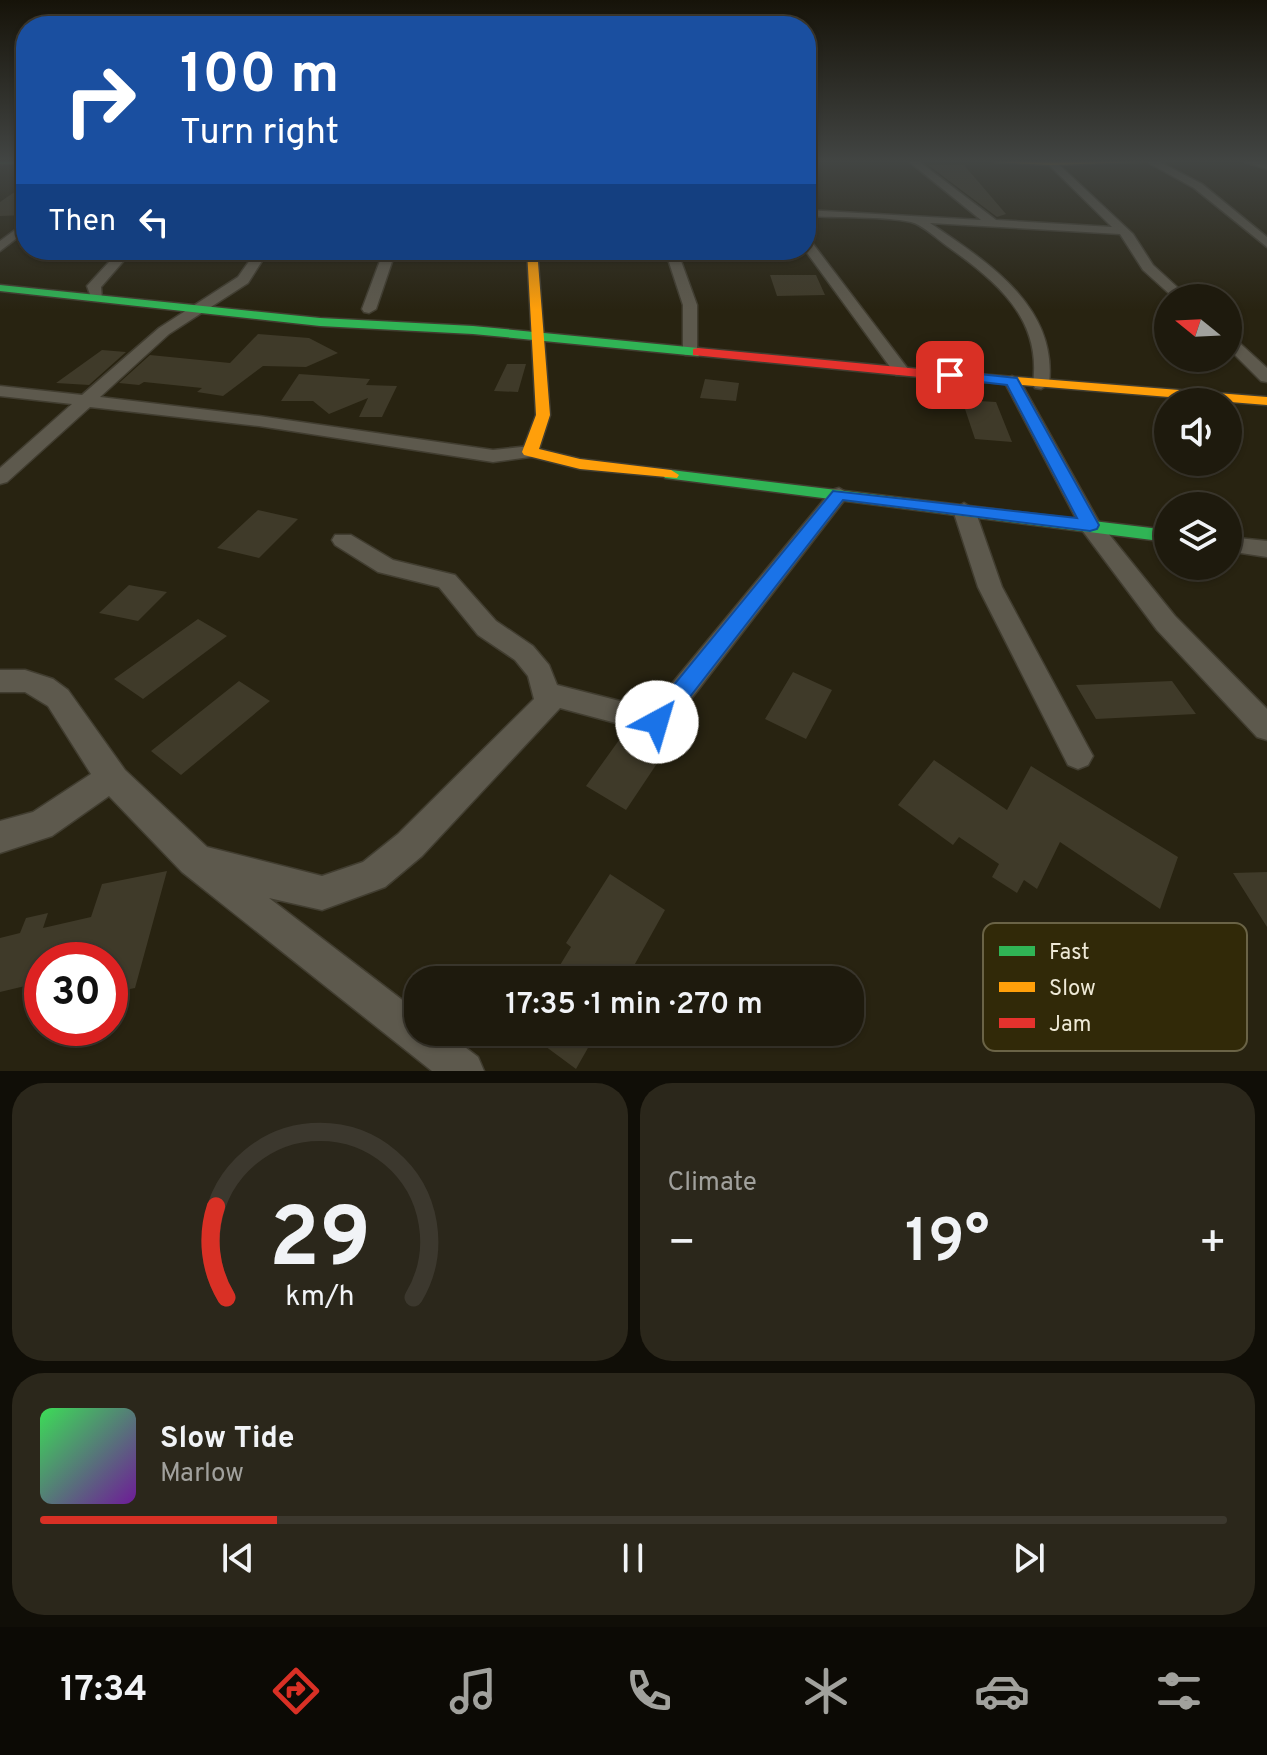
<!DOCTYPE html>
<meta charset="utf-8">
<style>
:root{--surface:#1e1a0d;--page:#2b271b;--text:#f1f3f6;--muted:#a1a19d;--line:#3c382e;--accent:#d93025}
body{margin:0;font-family:Overpass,sans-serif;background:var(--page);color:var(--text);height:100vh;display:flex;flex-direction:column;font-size:30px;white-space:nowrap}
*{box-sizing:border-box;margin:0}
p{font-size:26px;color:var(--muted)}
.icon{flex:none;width:44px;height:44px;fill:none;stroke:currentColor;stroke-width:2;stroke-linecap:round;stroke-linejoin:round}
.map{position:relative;height:1071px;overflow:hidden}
.details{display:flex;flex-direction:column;gap:12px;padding:12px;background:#100e07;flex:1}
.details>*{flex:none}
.banner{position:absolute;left:16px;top:16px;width:800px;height:244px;border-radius:32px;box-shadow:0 2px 6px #0004,0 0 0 2px var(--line);background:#1a4fa0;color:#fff;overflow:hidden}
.needle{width:52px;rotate:288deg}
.buttons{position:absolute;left:1154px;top:284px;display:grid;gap:16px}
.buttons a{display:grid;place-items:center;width:88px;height:88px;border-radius:50%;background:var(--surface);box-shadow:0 2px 6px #0004,0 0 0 2px var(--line);font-size:40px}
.speed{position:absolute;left:24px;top:942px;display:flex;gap:16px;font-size:40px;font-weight:700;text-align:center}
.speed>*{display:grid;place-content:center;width:104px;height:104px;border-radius:50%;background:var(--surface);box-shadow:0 2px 6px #0004,0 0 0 2px var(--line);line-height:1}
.speed .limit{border:12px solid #d22;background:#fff;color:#111}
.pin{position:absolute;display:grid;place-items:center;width:68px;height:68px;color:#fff;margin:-34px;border-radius:16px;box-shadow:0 4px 12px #0006}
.me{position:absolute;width:88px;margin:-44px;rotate:39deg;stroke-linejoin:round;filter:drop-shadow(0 0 6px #0008)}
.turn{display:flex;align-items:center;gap:28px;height:168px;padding:0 32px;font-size:36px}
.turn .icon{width:104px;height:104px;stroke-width:2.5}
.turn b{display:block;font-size:56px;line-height:68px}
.then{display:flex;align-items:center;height:76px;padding:0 32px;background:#0003;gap:16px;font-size:30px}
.big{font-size:60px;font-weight:600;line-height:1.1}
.details .widget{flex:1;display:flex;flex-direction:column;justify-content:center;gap:12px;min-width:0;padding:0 28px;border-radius:32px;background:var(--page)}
.details .dial{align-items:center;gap:0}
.dial svg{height:208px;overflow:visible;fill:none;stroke:var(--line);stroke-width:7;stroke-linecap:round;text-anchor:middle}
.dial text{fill:var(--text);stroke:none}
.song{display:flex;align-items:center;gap:24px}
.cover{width:96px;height:96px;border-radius:12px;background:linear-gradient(135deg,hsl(130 70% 55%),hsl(280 70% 35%))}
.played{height:8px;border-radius:4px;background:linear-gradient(90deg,var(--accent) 20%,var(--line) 20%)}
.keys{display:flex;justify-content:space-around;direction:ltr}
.heat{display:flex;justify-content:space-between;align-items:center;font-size:44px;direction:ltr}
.details .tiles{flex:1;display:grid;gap:12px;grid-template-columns:1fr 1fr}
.widget:last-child{grid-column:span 2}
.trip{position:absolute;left:404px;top:966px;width:460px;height:80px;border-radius:32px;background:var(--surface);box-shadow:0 2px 6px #0004,0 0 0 2px var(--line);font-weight:600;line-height:80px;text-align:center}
.tabs{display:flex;height:128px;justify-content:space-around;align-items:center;background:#0c0a05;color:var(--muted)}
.tabs .icon{width:56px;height:56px}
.tabs .active{color:var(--accent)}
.tabs b{font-size:36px;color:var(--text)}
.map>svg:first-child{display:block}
.building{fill:#3f3a29}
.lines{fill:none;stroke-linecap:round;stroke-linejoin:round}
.street-casing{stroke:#413d30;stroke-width:3}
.fast-casing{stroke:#413d30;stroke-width:3}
.slow-casing{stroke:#413d30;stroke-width:3}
.jam-casing{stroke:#413d30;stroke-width:3}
.street{fill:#5d594d;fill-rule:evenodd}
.fast{fill:#30b455;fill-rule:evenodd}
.slow{fill:#ff9f0a;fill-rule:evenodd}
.jam{fill:#e5322d;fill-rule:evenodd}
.route{fill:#1a73e8;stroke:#114b97;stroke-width:2}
.key{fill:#312908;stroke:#6a6346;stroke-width:2}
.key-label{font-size:22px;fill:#eee9d6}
</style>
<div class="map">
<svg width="1267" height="1071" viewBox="0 0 1267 1071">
<rect width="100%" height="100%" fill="#282311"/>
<path class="building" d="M 928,165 L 964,165 L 1006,214 L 997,217 Z
M 26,184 L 26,215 L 0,216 L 0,202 Z
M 770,275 L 816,275 L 825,295 L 777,296 Z
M 258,334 L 309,338 L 338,353 L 306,367 L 263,366 L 223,396 L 197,392 L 202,388 L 144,382 L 139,385 L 119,383 L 150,355 L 230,363 Z
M 102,350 L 126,352 L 89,385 L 56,383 Z
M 507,364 L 526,364 L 518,392 L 494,391 Z
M 299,374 L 370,379 L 366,385 L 397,386 L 382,417 L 359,417 L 368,398 L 329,414 L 313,401 L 281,401 Z
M 705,379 L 739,383 L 736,401 L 700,398 Z
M 962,400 L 996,402 L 1012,442 L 975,439 Z
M 258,510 L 298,519 L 259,558 L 217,548 Z
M 129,585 L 167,592 L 138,621 L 99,613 Z
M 198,619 L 227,636 L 143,699 L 114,679 Z
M 793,672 L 832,690 L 806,739 L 765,719 Z
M 239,681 L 270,701 L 181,775 L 151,751 Z
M 1172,681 L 1196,714 L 1096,719 L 1076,685 Z
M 627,729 L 648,740 L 641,750 L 660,759 L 626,810 L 586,786 Z
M 934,760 L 1007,810 L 1031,766 L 1178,857 L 1160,909 L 1060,842 L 1037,889 L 1024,880 L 1017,893 L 992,877 L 999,864 L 959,837 L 953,845 L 898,805 Z
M 167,871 L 135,988 L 110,993 L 110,960 L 42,960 L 42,982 L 0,992 L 0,938 L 20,933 L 26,918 L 48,913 L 43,928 L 91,917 L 102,884 Z
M 1267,872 L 1267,927 L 1233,873 Z
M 610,874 L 665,910 L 626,980 L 551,980 L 571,947 L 566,943 Z
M 526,1032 L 597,1032 L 576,1069 Z"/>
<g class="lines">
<defs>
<path id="street" d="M 907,160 L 917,160 L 996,220 L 1112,227 L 1044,160 L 1054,160 L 1133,234 L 1153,265 L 1189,298 L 1174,298 L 1143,270 L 1120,234 L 930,223 C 987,262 1058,306 1049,384 L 1041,389 L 1035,388 L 1033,384 C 1042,318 996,281 947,246 C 937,239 923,225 911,222 C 883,216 836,218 806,216 L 806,210 L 981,220 Z
M 1148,160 L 1156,160 L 1202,184 L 1267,237 L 1267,247 L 1194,188 L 1149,163 Z
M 1243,160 L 1267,163 L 1267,169 L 1245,162 Z
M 26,222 L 26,231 L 0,251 L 0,241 Z
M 806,239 L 810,240 L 908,369 L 910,372 L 908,375 L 896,375 L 805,250 Z
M 120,250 L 133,250 L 101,287 L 102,300 L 92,300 L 87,286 Z
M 257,250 L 269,250 L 248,283 L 169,334 L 100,397 L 259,416 L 493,450 L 530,446 L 540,452 L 537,456 L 493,462 L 259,426 L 90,407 L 7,482 L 0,484 L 0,468 L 72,404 L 0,396 L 0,386 L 82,395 L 159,328 L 238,277 Z
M 384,250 L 396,250 L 376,309 L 369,313 L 364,312 L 362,309 Z
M 665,250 L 677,250 L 697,305 L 697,355 L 685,355 L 683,352 L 683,305 Z
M 1228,335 L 1233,337 L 1267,368 L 1267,382 L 1261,381 L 1228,348 Z
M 1012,376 L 1020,381 L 1099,522 L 1175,616 L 1267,709 L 1267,740 L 1257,737 L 1157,630 L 1082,530 L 1004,381 Z
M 839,488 L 849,494 L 846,498 L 667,730 L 657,734 L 560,708 L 422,856 L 385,887 L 322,910 L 269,898 L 418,1012 L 418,1032 L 445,1032 L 478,1057 L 484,1071 L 432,1071 L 182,872 L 109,796 L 52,836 L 0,853 L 0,821 L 33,812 L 91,774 L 48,706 L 25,692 L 0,692 L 0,670 L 25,670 L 53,679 L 68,690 L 125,770 L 207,847 L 322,876 L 363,862 L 398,834 L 534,699 L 528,676 L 515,660 L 478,635 L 439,587 L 378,572 L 335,545 L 332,540 L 335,535 L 351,535 L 393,560 L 455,575 L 496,621 L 533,646 L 549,665 L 557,685 L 651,709 L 832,490 Z
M 964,503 L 975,510 L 1002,587 L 1088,747 L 1093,756 L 1088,765 L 1078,769 L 1068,765 L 978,587 L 953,510 Z
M 1228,537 L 1267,541 L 1267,557 L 1228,551 Z"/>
<path id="fast" d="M 0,160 L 26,160 L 26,163 L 0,164 Z
M 0,285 L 320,318 L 473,326 L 698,348 L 704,352 L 698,356 L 473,334 L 320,326 L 0,291 Z
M 671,470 L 1168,530 L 1168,542 L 665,478 L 663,475 Z"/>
<path id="slow" d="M 991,160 L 1196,160 L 1051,165 L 994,162 Z
M 527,250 L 537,250 L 550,415 L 539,449 L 580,459 L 671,470 L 679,475 L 677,478 L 580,469 L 524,455 L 522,452 L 536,415 Z
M 940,371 L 1267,397 L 1267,405 L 935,378 L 935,372 Z"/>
<path id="jam" d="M 698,348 L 940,371 L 947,375 L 940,379 L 693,355 L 693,349 Z"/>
</defs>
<use href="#street" class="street-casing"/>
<use href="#fast" class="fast-casing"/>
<use href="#slow" class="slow-casing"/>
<use href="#jam" class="jam-casing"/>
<use href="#street" class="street"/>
<use href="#fast" class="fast"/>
<use href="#slow" class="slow"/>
<use href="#jam" class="jam"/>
</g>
<linearGradient id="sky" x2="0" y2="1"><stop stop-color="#161309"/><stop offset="0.52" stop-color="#424543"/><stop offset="1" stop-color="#424543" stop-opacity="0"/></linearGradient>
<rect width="1267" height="310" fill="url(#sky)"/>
<path class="route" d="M 950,371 L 1017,378 L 1099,525 L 1097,529 L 1090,531 L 843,500 L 665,729 L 657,732 L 649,729 L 645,722 L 649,715 L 833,491 L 1077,518 L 1007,385 L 946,378 L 946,372 Z"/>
<rect x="983" y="923" width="264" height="128" rx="12" class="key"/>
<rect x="999" y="946" width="36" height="10" fill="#30b455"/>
<rect x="999" y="982" width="36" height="10" fill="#ff9f0a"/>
<rect x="999" y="1018" width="36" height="10" fill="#e5322d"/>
<g class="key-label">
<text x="1049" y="959">Fast</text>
<text x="1049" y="995">Slow</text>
<text x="1049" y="1031">Jam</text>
</g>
</svg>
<div class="buttons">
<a><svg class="needle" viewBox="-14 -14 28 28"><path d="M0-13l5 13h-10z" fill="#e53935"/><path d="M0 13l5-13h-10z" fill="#a1a19d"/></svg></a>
<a><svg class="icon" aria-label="sound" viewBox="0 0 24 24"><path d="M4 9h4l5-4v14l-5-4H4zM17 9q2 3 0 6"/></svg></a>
<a><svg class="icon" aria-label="layers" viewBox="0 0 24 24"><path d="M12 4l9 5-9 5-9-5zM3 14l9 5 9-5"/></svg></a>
</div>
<div class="speed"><div class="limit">30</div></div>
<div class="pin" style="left:950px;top:375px;background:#d93025"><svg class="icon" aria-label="arrive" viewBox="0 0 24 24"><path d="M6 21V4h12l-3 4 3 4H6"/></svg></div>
<svg class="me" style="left:657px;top:722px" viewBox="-20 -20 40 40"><circle r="19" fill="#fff"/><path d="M0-13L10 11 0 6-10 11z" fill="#1a73e8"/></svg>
<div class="trip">17:35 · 1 min · 270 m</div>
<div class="banner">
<div class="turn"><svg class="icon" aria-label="right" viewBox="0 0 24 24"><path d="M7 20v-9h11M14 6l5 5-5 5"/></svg><div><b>100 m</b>Turn right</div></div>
<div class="then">Then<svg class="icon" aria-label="left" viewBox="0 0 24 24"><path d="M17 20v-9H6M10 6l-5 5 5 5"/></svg></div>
</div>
</div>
<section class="details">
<div class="tiles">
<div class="widget dial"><svg viewBox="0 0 100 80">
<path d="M14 69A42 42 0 1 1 86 69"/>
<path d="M14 69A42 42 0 0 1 10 34" stroke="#d93025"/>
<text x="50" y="56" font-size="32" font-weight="700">29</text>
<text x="50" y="72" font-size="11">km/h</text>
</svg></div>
<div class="widget"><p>Climate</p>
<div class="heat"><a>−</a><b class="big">19°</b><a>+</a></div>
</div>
<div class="widget">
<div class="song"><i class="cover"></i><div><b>Slow Tide</b><p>Marlow</p></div></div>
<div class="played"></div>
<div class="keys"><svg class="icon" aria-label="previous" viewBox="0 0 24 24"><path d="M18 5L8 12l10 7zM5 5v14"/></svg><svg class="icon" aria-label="pause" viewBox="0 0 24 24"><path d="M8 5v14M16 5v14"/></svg><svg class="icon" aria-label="next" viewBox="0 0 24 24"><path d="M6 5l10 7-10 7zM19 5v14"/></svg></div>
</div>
</div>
</section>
<nav class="tabs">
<b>17:34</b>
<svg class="icon active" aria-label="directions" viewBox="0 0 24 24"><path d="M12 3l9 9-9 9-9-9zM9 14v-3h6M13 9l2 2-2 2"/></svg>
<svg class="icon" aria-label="music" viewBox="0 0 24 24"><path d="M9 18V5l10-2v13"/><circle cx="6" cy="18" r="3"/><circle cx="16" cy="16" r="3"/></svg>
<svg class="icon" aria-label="phone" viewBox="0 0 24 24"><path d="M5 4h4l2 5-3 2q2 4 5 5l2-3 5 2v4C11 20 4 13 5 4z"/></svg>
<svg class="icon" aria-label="climate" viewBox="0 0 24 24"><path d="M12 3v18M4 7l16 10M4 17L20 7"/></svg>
<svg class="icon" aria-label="car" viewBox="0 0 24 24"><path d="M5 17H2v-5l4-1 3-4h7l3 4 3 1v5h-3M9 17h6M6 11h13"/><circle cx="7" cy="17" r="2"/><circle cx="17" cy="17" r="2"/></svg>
<svg class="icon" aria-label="filters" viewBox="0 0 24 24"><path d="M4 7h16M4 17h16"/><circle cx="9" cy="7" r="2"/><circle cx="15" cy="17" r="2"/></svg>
</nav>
